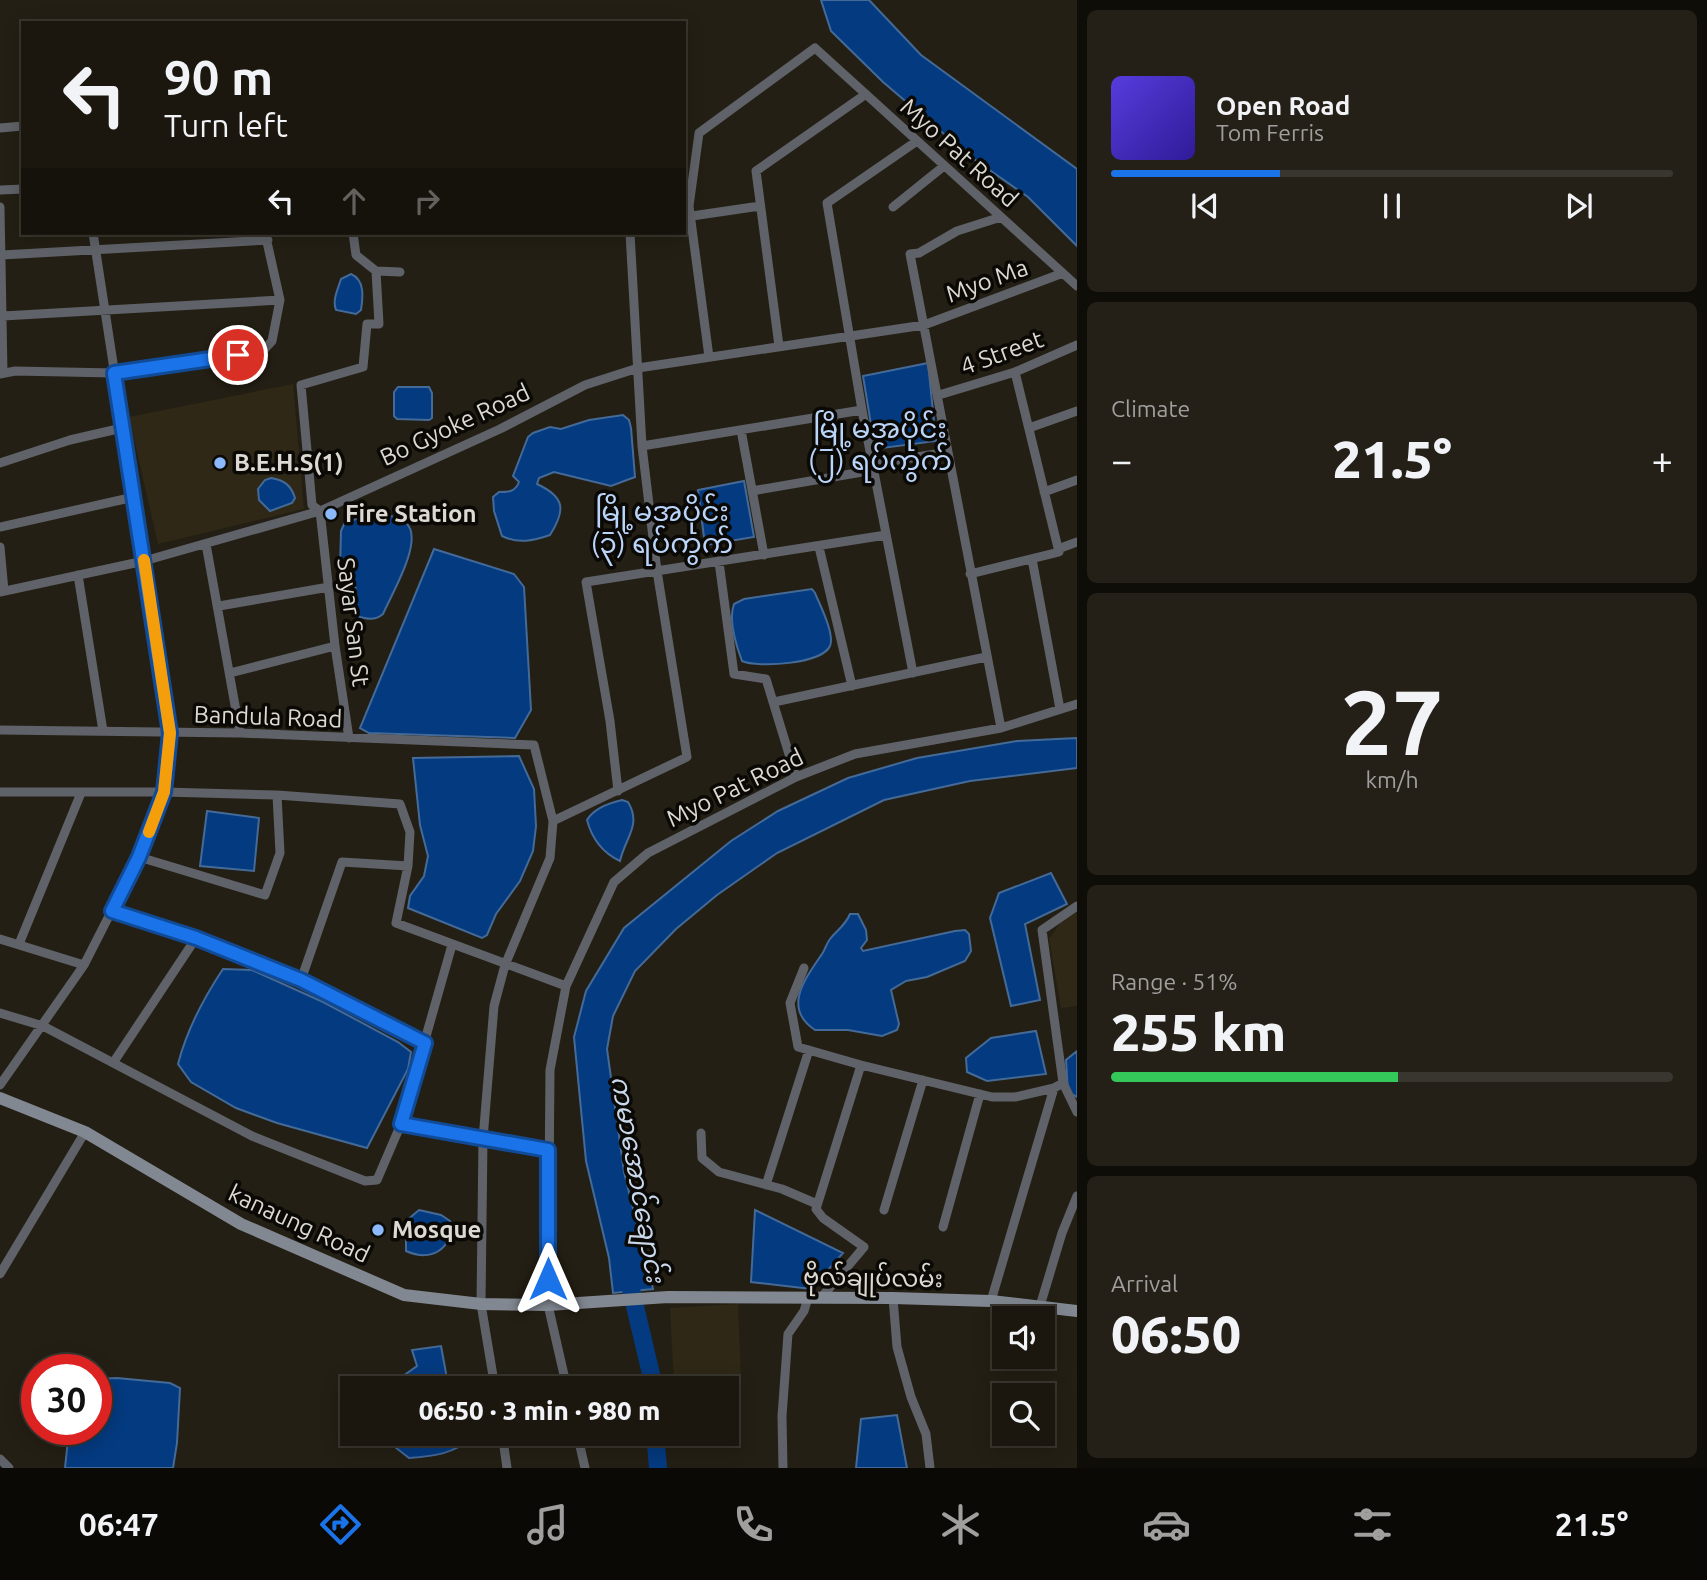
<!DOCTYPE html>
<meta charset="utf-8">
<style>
:root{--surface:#1b170f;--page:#242018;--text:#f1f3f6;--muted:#a09f9e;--line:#39362f;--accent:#1a73e8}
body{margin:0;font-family:Ubuntu,"Noto Sans Myanmar",sans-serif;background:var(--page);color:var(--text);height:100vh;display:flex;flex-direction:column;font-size:26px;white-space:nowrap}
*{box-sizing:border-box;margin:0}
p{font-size:23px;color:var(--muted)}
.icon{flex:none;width:38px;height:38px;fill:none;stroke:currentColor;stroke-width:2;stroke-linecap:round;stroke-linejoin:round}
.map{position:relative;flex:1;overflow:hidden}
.details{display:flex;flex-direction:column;gap:10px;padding:10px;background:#0f0d08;width:630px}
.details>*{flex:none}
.hud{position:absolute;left:21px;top:21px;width:665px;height:214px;border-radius:0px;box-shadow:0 4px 18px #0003,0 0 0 2px var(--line);background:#1b170f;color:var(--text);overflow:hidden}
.controls{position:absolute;left:992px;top:1306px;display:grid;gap:14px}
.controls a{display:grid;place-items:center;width:63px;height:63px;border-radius:0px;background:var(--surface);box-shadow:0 4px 18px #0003,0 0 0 2px var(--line);font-size:35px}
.speed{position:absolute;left:21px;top:1354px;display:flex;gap:14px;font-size:35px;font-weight:700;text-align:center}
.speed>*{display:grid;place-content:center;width:91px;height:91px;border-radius:50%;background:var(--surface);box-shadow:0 4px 18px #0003,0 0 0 2px var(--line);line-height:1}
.speed .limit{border:10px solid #d22;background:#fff;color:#111}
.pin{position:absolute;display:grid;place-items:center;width:60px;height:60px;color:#fff;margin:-30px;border:4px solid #fff;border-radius:50%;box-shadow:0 2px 7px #0007}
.me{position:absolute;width:77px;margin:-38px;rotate:0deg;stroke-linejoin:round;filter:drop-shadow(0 0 5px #0008)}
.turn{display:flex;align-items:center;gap:24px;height:147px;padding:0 28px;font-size:32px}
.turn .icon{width:91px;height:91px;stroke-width:2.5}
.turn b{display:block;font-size:49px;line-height:60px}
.lanes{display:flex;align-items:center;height:66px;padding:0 28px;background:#0003;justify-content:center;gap:35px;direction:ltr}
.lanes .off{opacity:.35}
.big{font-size:52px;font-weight:800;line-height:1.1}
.details .card{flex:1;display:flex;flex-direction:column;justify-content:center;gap:10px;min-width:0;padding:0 24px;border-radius:10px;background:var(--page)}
.details .dial{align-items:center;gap:0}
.dial b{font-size:91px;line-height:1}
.song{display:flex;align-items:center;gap:21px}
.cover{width:84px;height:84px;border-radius:10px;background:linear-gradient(135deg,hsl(250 70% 55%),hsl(250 70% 35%))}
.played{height:7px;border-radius:4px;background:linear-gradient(90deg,var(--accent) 30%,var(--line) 30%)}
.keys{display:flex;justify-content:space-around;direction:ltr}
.heat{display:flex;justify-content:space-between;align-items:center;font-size:38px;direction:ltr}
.charge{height:10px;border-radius:5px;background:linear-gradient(90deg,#34c759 51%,var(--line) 0)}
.trip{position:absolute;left:340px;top:1376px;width:399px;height:70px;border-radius:0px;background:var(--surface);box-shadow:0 4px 18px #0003,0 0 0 2px var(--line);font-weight:800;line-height:70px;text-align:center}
.tab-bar{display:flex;height:112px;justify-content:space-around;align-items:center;background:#0b0906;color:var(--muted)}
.tab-bar .icon{width:49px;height:49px}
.tab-bar .current{color:var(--accent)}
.tab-bar b{font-size:32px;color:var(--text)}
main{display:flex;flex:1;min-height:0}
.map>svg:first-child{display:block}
.built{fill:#2f2816}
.water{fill:#043a7f;stroke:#446a98;stroke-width:2}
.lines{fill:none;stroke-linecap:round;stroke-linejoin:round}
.river{stroke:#043a7f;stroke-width:18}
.street{stroke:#5f6268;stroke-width:9}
.secondary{stroke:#828891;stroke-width:12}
.route-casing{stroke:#114b97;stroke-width:18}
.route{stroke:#1a73e8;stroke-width:12}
.slow{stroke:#f59e0b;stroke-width:12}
.poi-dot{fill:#8cb9fc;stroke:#0b0905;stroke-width:2.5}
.labels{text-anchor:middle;stroke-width:7;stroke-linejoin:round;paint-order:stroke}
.street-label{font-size:24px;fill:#dbd9d1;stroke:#0b0905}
.poi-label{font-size:24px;font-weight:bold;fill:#dbd9d1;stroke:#0b0905;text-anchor:start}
.water-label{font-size:26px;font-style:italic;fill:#cad8ec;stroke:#0b0905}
.quarter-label{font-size:28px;fill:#bad4fa;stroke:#0b0905}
</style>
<main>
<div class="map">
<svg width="1077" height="1468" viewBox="0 0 1077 1468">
<rect width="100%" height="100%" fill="#241f14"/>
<path class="built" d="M 293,384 L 304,509 L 158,544 L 129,417 Z
M 1077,912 L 1077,1006 L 1061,1008 L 1049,939 L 1060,923 Z
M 738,1304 L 741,1379 L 674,1384 L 670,1308 Z"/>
<path class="water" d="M 821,0 L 869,0 L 921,55 L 1077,169 L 1077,246 L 1028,197 L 971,157 L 883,82 L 831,31 Z
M 351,274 C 365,280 363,297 361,310 L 356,314 L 336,310 C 332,300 338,289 341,279 Z
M 928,363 L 936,441 L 875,449 L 863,376 Z
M 398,387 L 429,387 L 432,393 L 432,418 L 429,420 L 397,419 L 394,416 L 394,392 Z
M 623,415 L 629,420 L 631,428 L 635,477 L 611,486 L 554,472 L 539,478 L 537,484 C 565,497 566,510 550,535 C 533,541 518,544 502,536 L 494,511 L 493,497 L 499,492 C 509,492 515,492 519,482 L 513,476 L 528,437 L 533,433 L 550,427 L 561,429 L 589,420 Z
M 271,478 C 284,480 291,485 295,498 L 292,503 L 270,511 L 259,500 L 258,489 L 265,480 Z
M 744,481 L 754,537 L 705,545 L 698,490 Z
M 375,514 C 386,515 397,516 406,523 C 425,539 391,595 383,614 C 375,621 366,619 357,616 C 347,596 371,596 340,570 L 341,531 L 345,522 Z
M 434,549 L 514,574 L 524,587 L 531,710 L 515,738 L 369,733 L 360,728 Z
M 812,589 L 815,593 C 820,605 835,634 830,646 C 822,664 758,668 742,661 C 736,645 728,620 734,604 L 744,599 Z
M 1077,738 L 1077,768 L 970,781 L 884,800 L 777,853 L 717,895 L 676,929 L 635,971 L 613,1016 L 607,1049 L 624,1172 L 653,1289 L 613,1293 L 609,1258 L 586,1161 L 574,1037 L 586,991 L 624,928 L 731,841 L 778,811 L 848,778 L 917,758 L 1017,741 Z
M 519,756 L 534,789 L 536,826 L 533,851 L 520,881 L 496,914 L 487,935 L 482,938 L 408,908 L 410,896 L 424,876 L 428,856 L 420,825 L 413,758 Z
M 622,800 L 628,802 C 642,825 625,838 620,861 C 603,853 592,839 587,820 C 594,808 609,803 622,800 Z
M 207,811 L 259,818 L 254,871 L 200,866 Z
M 1051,873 L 1067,904 L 1025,924 L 1040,1000 L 1011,1006 L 990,918 L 999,893 Z
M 850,914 L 858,914 L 866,930 L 867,940 L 861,948 L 863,951 L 955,931 L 965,930 L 969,934 L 971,951 L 965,961 L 927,977 L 906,981 L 891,990 L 899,1024 L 897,1030 L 882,1036 L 848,1030 L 815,1030 C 782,1008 805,979 822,954 C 825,950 826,944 830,939 C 837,930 845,926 850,914 Z
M 223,969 L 252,970 L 323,1002 L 398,1042 L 411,1052 L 408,1069 L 367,1148 L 277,1123 L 236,1108 L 191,1082 L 178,1064 C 187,1029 203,999 223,969 Z
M 1036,1031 L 1046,1074 L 987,1081 L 967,1072 L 966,1058 L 991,1038 Z
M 1077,1051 L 1077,1097 L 1068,1092 L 1066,1060 Z
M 419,1210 L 441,1215 L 450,1221 C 453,1250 431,1262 406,1251 L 406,1221 Z
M 755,1210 L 843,1253 L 811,1289 L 751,1282 Z
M 441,1346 L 448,1384 L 431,1388 L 401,1388 L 403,1376 L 417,1366 L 412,1350 Z
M 117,1378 L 170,1383 L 180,1388 L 177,1443 L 173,1468 L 65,1468 L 69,1430 L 96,1430 L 96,1379 Z
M 897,1415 L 907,1468 L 856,1468 L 861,1419 Z
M 393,1433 L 476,1433 L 475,1437 C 451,1454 437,1456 409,1458 L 395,1447 Z"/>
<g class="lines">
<path class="river" d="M 626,1268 L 651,1374 L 652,1388
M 655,1433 L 658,1468"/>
<path class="street" d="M 0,128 L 23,126
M 0,190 L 23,189
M 0,207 L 3,373
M 893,207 L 944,166
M 692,216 L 760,206
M 353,233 L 356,255 L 376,271 L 400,272
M 2,255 L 268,240
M 3,316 L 280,300
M 779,346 L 756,171 L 866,94
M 709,357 L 689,206 L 699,133 L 815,48 L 1077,286
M 0,374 L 15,371 L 114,373 L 262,352 L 272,341 L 280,300 L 265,233
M 939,395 L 1015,372 L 1077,345
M 1029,428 L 1077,411
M 741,430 L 764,555
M 642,446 L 862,410
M 0,463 L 70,440 L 122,428
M 873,464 L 948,452
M 752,491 L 874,470
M 1044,492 L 1077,480
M 0,527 L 134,497
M 206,544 L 240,733
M 0,547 L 4,591
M 819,547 L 852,686
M 1058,549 L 1077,542
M 1032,559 L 1060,709
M 719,562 L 734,674 L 766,679 L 796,777
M 970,574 L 1059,552 L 1015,372
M 78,575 L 103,731
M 0,592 L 144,561 L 320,511 L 500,429 L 585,385 L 638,368 L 924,325 L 1063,273
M 219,606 L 329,587
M 230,673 L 335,646
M 913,673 L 862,410 L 827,203 L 917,141
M 774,702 L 986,657
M 1001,728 L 910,254 L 919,253 L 957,231 L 1001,217
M 0,730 L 240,733 L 534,745 L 553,821 L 550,858 L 505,965 L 494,1006 L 483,1139 L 481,1304 L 495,1388
M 349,738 L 335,646 L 320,511 L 312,505 L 301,385 L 363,367 L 367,324 L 379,324 L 376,271
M 618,791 L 610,721 L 586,582 L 886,535
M 0,792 L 164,792 L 277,795 L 400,804 L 410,832 L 408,866 L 396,923 L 566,986
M 553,821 L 687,757 L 657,571 L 642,446 L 630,233
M 139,857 L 265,895 L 280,853 L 277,795
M 112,911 L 196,938 L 301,980 L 425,1043
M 0,939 L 84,965
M 19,944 L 81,793
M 804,968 L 790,1003 L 798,1047 L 861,1065
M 301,980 L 342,862 L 408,866
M 0,1013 L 43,1026 L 252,1136 L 365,1181 L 377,1180 L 401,1124 L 452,945
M 113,1063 L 196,938
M 1063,1083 L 1077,1112
M 0,1085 L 84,965 L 139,857 L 164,792 L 170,733 L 93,233
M 401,1124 L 548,1150
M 701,1133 L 702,1158 L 719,1172 L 782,1189 L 817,1204
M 766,1185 L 809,1050
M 884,1210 L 923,1080
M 943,1227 L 980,1094
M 0,1274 L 85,1132
M 821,1298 L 864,1247 L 823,1218 L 816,1209 L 861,1065 L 992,1097 L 1015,1097 L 1054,1088 L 1063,1083 L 1042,930 L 1077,906
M 893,1298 L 897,1347 L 911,1397 L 926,1434 L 930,1468
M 991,1301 L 1054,1088
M 1040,1306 L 1062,1233 L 1077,1196
M 567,1388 L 548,1305 L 550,1070 L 566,986 L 614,882 L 648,853 L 796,777 L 855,754 L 1001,728 L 1077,704
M 502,1433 L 507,1468
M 577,1433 L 585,1468
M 0,1459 L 9,1468
M 783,1468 L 782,1416 L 788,1334 L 804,1311 L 808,1298"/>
<path class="secondary" d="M 0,1098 L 85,1132 L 241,1224 L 404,1295 L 481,1304 L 548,1305 L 668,1297 L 893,1298 L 991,1301 L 1077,1311"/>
</g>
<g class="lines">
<defs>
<path id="route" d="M 238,355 L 114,373 L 170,733 L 164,792 L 139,857 L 112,911 L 196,938 L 301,980 L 425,1043 L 401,1124 L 548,1150 L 548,1279"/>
</defs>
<use href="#route" class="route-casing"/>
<use href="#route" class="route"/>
<path class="slow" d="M 144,560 L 170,733 L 164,792 L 149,832"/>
</g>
<g class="poi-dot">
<circle cx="220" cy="463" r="7"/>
<circle cx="331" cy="514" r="7"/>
<circle cx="378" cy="1230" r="7"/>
</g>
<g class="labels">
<g class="street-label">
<text transform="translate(959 153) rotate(42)" y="8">Myo Pat Road</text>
<text transform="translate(987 281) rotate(-20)" y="8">Myo Ma</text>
<text transform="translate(1002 353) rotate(-20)" y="8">4 Street</text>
<text transform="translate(455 425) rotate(-25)" y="8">Bo Gyoke Road</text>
<text transform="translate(353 622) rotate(83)" y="8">Sayar San St</text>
<text transform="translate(268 717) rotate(2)" y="8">Bandula Road</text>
<text transform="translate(735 788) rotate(-26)" y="8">Myo Pat Road</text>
<text transform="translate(299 1224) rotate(25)" y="8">kanaung Road</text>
<text transform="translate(873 1278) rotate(1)" y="8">ဗိုလ်ချုပ်လမ်း</text>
</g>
<g class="poi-label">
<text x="234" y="471">B.E.H.S(1)</text>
<text x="345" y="522">Fire Station</text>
<text x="392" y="1238">Mosque</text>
</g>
<g class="water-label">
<text transform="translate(638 1179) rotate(80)" y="9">ကမာအောင်ချောင်း</text>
</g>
<g class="quarter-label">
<text x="880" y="438">မြို့မအပိုင်း<tspan x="880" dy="32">(၂) ရပ်ကွက်</tspan></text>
<text x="662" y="521">မြို့မအပိုင်း<tspan x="662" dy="32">(၃) ရပ်ကွက်</tspan></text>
</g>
</g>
</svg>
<div class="controls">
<a><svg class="icon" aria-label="sound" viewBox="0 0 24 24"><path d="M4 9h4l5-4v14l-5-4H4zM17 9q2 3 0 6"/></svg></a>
<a><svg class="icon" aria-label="search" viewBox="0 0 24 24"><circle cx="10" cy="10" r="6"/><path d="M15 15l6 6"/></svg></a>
</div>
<div class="speed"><div class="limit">30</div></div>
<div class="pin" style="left:238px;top:355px;background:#d93025"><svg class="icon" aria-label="arrive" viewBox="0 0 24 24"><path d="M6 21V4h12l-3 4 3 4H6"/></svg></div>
<svg class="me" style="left:548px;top:1279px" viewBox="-20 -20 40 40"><path d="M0-17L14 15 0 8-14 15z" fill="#1a73e8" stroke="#fff" stroke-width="4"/></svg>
<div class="trip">06:50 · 3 min · 980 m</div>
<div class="hud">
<div class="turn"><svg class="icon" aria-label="left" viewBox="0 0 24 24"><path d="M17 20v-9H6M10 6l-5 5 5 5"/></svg><div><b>90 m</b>Turn left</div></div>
<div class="lanes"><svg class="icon" aria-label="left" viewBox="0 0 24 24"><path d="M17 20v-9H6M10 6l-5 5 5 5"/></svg><svg class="icon off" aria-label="ahead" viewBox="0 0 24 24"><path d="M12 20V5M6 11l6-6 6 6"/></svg><svg class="icon off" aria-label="right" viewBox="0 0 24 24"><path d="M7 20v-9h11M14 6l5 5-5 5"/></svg></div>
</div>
</div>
<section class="details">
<div class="card">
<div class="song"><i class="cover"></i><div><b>Open Road</b><p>Tom Ferris</p></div></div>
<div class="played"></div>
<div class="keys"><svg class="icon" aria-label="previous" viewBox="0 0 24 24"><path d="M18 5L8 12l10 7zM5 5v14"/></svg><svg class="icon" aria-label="pause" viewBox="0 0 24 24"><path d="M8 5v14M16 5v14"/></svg><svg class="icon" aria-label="next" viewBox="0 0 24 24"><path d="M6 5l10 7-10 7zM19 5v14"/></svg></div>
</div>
<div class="card"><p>Climate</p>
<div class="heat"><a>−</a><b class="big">21.5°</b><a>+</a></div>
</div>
<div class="card dial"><b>27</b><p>km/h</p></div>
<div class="card"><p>Range · 51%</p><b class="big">255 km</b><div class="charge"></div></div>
<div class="card"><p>Arrival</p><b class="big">06:50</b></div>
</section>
</main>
<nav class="tab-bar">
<b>06:47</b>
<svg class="icon current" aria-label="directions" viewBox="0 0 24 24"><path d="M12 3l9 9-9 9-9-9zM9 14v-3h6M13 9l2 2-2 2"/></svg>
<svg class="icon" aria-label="music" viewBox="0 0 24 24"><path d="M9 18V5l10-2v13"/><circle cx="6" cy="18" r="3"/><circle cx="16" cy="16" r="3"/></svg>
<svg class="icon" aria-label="phone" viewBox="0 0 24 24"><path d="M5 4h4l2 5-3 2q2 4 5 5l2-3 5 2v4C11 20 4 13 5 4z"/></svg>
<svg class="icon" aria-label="climate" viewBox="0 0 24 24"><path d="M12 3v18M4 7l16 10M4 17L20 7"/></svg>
<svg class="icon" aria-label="car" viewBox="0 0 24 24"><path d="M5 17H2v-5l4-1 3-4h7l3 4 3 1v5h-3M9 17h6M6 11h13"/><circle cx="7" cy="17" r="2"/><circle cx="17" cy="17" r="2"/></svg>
<svg class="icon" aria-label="filters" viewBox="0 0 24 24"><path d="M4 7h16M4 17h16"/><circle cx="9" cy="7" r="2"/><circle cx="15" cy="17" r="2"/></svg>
<b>21.5°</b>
</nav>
